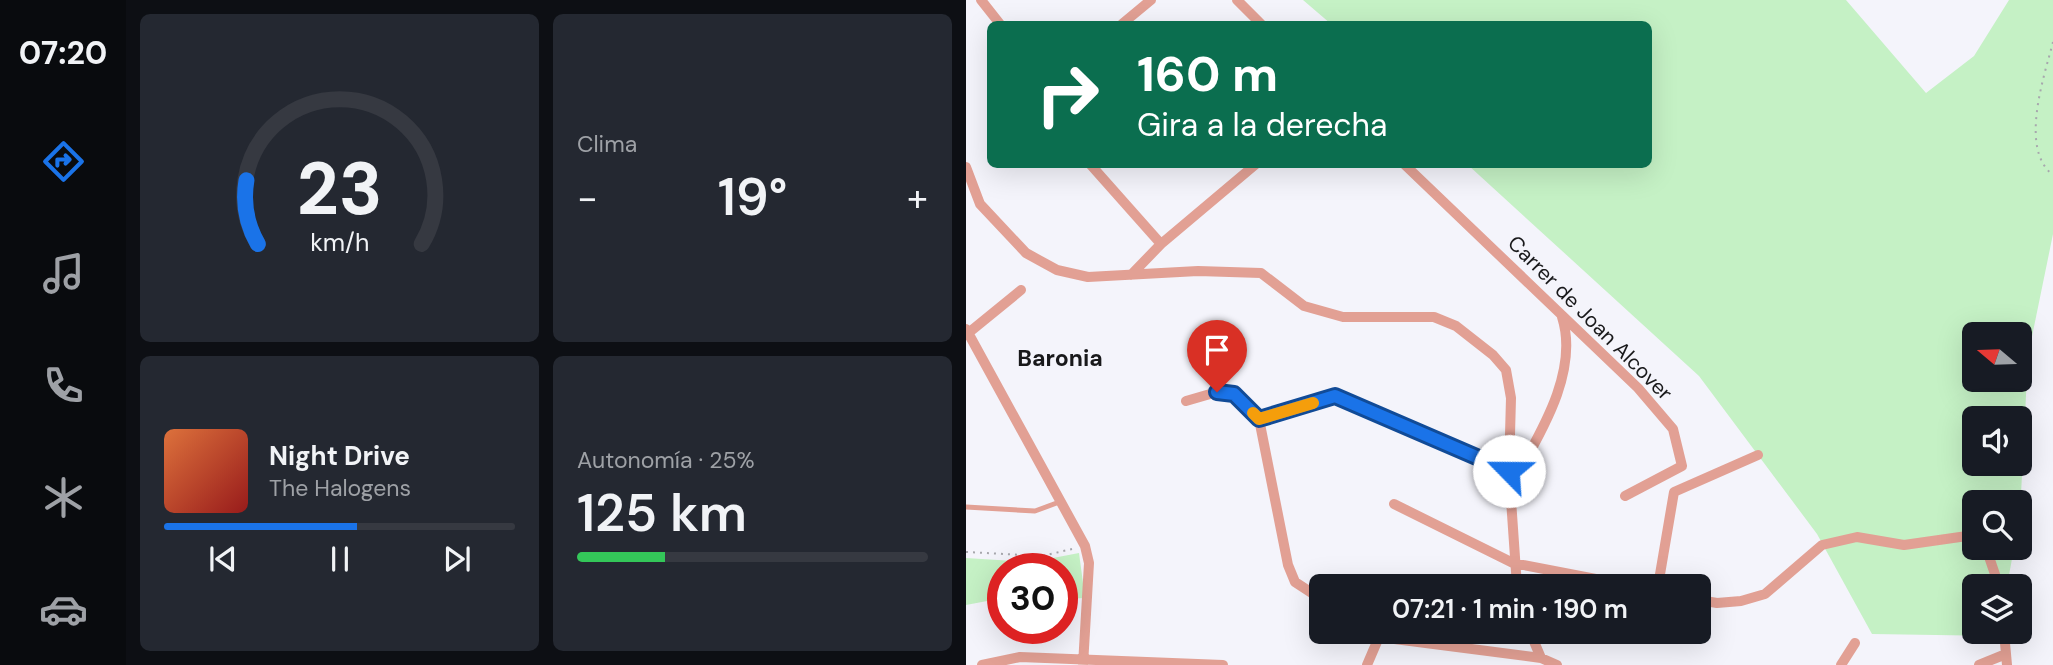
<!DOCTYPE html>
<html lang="es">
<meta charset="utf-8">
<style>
:root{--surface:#171b24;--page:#242831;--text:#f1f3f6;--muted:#9ea1a6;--line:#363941;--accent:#1a73e8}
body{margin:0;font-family:"DM Sans",sans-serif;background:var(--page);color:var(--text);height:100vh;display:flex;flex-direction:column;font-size:26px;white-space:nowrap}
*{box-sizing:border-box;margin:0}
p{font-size:23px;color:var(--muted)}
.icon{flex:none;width:38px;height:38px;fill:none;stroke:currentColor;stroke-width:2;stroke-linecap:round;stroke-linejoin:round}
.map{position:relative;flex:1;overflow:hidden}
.sheet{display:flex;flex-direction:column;gap:14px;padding:14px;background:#0d0f14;width:840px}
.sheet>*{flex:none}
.top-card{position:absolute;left:21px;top:21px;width:665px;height:147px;border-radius:10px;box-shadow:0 7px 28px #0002;background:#0b6e4f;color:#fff;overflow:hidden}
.needle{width:46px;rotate:289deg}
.fabs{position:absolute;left:996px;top:322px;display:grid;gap:14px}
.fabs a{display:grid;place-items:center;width:70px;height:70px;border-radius:10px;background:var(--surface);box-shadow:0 7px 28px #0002;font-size:35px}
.speed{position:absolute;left:21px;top:553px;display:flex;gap:14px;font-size:35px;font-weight:700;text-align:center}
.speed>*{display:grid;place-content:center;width:91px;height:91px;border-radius:50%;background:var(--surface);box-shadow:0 7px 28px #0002;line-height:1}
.speed .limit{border:10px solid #d22;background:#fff;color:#111}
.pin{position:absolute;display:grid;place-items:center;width:60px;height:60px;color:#fff;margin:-72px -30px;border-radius:50% 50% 50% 0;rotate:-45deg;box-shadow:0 0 7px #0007}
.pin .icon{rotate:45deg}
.me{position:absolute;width:77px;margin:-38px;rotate:293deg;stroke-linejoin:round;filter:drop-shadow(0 0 5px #0008)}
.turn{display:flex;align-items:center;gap:24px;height:147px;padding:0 35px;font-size:32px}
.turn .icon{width:91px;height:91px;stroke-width:2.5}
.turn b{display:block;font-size:49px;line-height:60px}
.big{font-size:52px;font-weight:600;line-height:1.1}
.sheet .widget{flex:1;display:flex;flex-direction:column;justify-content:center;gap:10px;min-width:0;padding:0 24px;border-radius:10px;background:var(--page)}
.sheet .dial{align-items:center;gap:0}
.dial svg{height:182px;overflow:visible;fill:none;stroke:var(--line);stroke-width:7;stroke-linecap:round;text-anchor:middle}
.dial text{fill:var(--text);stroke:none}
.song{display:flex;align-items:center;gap:21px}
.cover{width:84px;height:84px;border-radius:10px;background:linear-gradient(135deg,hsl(20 70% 55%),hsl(0 70% 35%))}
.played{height:7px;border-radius:4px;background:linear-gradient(90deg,var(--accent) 55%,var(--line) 55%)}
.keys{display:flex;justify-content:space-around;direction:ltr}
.heat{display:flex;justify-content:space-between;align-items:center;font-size:38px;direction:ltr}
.charge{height:10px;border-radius:5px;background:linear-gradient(90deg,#34c759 25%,var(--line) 0)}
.sheet .tiles{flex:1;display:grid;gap:14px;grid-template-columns:repeat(2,1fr)}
.trip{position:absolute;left:343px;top:574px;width:402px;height:70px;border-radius:10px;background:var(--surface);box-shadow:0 7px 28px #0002;font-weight:600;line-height:70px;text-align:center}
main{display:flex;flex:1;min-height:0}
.tabs{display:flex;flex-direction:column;width:126px;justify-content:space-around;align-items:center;background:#090b0e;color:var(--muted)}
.tabs .icon{width:49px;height:49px}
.tabs .current{color:var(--accent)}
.tabs b{font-size:32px;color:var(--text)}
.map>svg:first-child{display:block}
.green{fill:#c5f1c5;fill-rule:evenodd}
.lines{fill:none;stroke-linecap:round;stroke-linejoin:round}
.path{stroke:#a7a7ad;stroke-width:2;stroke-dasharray:2 5;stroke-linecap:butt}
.service{stroke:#e2a094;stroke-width:5}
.minor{stroke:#e2a094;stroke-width:10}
.route-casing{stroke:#114b97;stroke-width:18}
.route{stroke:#1a73e8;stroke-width:12}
.slow{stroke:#f59e0b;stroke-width:12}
.labels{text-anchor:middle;stroke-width:5;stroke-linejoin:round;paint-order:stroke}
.street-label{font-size:21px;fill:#19191b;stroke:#f4f4fb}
.neighbourhood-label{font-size:23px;font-weight:bold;fill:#19191b;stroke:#f4f4fb}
</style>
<main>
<nav class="tabs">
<b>07:20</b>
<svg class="icon current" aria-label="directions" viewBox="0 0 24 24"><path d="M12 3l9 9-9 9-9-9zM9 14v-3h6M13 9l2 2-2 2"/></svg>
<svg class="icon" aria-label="music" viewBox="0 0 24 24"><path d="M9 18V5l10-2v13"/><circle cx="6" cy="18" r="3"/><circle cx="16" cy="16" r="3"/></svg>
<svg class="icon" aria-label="phone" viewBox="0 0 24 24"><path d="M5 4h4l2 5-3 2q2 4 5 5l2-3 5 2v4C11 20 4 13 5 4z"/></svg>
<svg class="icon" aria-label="climate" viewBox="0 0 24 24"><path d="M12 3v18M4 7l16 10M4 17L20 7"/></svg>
<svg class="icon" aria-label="car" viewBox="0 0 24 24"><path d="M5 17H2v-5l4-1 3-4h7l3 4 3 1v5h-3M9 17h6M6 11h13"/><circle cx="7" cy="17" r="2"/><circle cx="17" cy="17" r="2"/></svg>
</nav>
<section class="sheet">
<div class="tiles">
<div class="widget dial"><svg viewBox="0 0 100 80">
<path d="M14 69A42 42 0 1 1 86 69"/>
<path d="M14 69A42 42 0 0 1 9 41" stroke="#1a73e8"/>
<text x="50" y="56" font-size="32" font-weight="700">23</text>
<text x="50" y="72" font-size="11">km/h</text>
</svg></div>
<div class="widget"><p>Clima</p>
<div class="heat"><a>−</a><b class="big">19°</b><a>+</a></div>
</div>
<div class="widget">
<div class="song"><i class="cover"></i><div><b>Night Drive</b><p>The Halogens</p></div></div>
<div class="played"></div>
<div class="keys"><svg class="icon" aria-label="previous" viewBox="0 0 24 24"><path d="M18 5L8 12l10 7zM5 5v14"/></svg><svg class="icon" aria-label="pause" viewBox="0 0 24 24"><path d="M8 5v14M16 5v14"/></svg><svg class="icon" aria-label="next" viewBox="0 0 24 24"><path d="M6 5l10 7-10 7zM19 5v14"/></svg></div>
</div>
<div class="widget"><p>Autonomía · 25%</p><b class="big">125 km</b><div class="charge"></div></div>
</div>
</section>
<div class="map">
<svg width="1087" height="665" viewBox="0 0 1087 665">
<rect width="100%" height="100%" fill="#f4f4fb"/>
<path class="green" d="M 337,0 L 880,0 L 960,93 L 1008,56 L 1043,0 L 1087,0 L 1087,234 L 1062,356 L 1054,514 L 1054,502 L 1008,502 L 1008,548 L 1048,548 L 1041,586 L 1008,586 L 1008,632 L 1034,632 L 1033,636 L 906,634 L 851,534 L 733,376 L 502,165 L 682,164 L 682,24 L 365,24 ZM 1008,334 L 1054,334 L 1054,380 L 1008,380 ZM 1008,418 L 1054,418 L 1054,464 L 1008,464 Z
M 113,553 L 119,598 L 96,599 L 96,569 L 37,569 L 37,598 L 0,605 L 0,558 L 66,562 Z"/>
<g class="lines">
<path class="path" d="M 1087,42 C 1078,77 1053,149 1087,175
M 0,552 L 76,556 L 106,549"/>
<path class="service" d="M 0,507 L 69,511 L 96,501"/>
<path class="minor" d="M 15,0 L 34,24
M 271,0 L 295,24
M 156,24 L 185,0
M 124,164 L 195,244
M 438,164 L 672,388 L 707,429 L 716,466 L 659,496
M 0,167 L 14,204 L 60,253 L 91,270 L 122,277 L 232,271 L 295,273 L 338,306 L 377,317 L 468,317 L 490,326 L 527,355 L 540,370 L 545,398 L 543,471 L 551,586
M 165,275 L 195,244 L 290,164
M 0,329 L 119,546 L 123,563 L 117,665
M 0,335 L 55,290
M 220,401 L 251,392 L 268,394 L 293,419 L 322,565 L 329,582 L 355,599
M 293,419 L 369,396 L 543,471 L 556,466 C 580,424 612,367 596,317
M 428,504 L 547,563 L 666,586
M 1020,548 L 1033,586
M 692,586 L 708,492 L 792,455
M 733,600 L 751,603 L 775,601 L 799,594 L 856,545 L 891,537 L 938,545 L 1008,535
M 405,632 L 413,637 L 575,658
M 564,632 L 575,658 L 591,665
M 1038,632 L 1041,665
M 16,665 L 54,657 L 257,665
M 401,665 L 413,637
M 875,665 L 889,643
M 1013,665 L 1040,654"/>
</g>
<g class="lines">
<defs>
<path id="route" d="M 251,392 L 268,394 L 293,419 L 369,396 L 543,471"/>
</defs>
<use href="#route" class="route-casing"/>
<use href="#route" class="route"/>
<path class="slow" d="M 287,413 L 293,419 L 347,403"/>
</g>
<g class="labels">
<g class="street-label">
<text transform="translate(624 318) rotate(45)" y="7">Carrer de Joan Alcover</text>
</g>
<g class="neighbourhood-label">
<text x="94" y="366">Baronia</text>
</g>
</g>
</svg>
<div class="fabs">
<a><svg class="needle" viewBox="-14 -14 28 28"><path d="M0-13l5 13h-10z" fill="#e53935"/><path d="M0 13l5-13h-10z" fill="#9ea1a6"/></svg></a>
<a><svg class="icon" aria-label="sound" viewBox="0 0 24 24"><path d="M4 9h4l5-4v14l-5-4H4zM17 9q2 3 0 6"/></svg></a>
<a><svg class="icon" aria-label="search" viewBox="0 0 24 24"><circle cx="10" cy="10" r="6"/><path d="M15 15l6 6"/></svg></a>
<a><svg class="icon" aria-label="layers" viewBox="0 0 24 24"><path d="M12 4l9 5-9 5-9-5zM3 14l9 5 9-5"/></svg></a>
</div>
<div class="speed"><div class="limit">30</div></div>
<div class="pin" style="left:251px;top:392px;background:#d93025"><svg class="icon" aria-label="arrive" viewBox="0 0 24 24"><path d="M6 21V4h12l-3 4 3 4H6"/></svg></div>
<svg class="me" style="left:543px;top:471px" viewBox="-20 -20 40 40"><circle r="19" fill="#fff"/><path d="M0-13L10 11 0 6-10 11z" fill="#1a73e8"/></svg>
<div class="trip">07:21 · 1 min · 190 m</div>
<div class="top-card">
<div class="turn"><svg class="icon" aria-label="right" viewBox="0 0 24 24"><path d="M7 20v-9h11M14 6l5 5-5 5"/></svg><div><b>160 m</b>Gira a la derecha</div></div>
</div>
</div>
</main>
